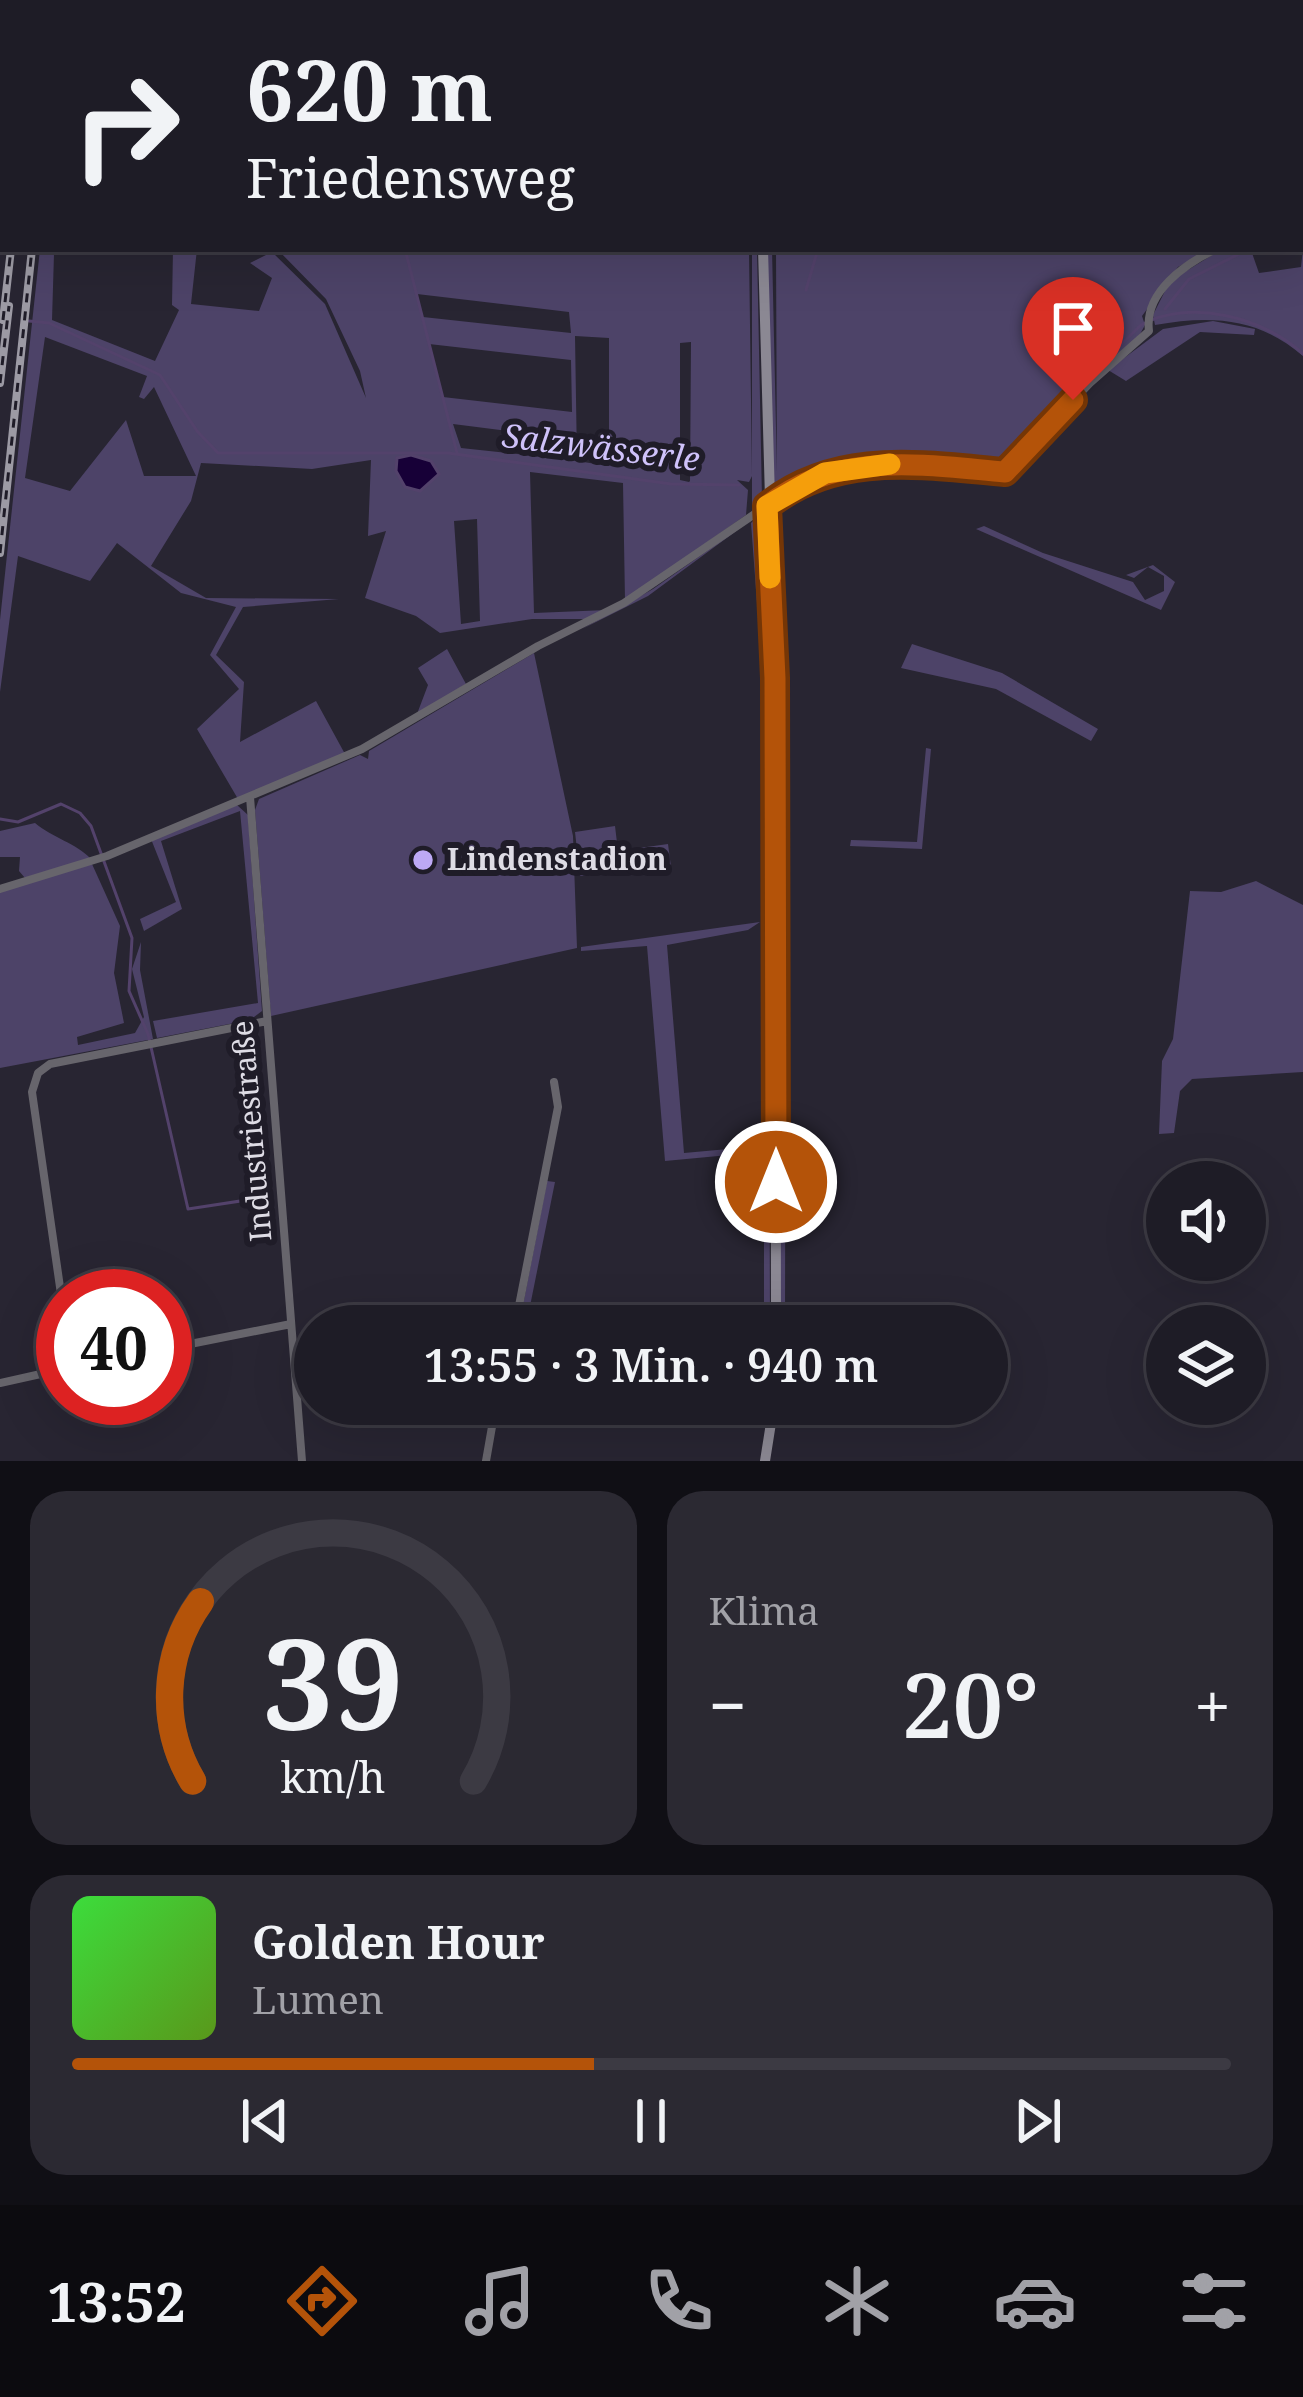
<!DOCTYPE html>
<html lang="de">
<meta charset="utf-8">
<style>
:root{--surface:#1e1c26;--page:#2b2932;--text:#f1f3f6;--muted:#a1a1a7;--line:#3c3a43;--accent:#b45309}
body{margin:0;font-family:"Noto Serif",serif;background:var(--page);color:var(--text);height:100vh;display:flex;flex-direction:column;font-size:45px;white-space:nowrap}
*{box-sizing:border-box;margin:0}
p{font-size:39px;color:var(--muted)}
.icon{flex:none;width:66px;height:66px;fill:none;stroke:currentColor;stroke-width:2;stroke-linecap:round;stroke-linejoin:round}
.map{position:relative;height:1461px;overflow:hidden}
.details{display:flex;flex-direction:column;gap:30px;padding:30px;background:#100f15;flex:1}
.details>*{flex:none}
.guide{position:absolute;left:0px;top:0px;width:1305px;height:252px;box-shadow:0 12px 48px #0002,0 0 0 3px var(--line);background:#1e1c26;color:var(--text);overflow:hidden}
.fabs{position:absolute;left:1146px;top:1161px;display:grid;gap:24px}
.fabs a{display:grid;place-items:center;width:120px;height:120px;border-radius:50%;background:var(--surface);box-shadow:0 12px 48px #0002,0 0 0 3px var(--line);font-size:60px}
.speed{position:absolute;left:36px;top:1269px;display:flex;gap:24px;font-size:60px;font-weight:700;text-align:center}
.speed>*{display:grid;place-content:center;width:156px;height:156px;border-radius:50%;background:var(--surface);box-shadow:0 12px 48px #0002,0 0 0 3px var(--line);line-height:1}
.speed .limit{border:18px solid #d22;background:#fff;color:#111}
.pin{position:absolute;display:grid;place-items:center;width:102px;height:102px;color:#fff;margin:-123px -51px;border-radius:50% 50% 50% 0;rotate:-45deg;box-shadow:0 0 12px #0007}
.pin .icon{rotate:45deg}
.me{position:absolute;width:132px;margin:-66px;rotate:0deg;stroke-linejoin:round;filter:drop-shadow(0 0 9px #0008)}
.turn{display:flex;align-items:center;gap:42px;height:252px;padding:0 48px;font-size:54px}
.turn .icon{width:156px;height:156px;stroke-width:2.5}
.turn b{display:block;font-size:84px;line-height:102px}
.big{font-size:90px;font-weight:600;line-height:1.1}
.details .tile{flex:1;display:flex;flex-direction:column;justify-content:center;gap:18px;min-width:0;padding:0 42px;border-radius:36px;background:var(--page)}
.details .dial{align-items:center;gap:0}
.dial svg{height:312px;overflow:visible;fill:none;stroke:var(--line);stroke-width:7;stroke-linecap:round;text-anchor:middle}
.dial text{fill:var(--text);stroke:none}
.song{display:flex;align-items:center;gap:36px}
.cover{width:144px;height:144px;border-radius:18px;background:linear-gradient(135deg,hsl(120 70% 55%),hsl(90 70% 35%))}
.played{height:12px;border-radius:6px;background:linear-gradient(90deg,var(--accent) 45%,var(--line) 45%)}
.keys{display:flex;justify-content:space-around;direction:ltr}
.heat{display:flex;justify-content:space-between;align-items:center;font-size:66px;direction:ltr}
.details .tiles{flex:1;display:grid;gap:30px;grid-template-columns:1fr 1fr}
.tile:last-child{grid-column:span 2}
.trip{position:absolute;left:294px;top:1305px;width:714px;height:120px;border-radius:60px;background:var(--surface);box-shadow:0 12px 48px #0002,0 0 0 3px var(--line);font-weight:600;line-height:120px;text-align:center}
.tabs{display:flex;height:192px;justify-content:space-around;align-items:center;background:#0c0b0f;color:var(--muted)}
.tabs .icon{width:84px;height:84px}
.tabs .current{color:var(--accent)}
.tabs b{font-size:54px;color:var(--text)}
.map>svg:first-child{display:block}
.green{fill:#4d4368;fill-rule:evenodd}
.water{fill:#170037;stroke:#53426b;stroke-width:3}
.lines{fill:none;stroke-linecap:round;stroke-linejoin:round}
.stream{stroke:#53426b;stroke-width:3}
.street{stroke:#67656c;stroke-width:8}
.secondary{stroke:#8b8893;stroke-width:10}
.rail-casing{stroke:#9c9aa4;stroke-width:8}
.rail{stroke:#1f1c28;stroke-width:3;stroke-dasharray:9;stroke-linecap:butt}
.route-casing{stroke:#753606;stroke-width:30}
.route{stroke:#b45309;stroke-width:21}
.slow{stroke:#f59e0b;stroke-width:21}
.poi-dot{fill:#bda9f5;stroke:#1f1c28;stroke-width:4.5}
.labels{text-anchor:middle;stroke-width:12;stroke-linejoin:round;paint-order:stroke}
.poi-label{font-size:30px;font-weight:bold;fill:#dedce5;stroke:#1f1c28;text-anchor:start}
.street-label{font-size:30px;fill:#dedce5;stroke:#1f1c28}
.water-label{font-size:33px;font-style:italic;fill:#cfc2fa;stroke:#1f1c28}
</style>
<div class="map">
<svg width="1303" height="1461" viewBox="0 0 1303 1461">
<rect width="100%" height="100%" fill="#282532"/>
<path class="green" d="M 464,0 L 745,0 L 745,3 L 465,3 Z
M 40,249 L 54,254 L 52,320 L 155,361 L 179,310 L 172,305 L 173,249 L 197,249 L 191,304 L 259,311 L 272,278 L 250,263 L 272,252 L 325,304 L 366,398 L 360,371 L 326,299 L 277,249 L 749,249 L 752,476 L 749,482 L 737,480 L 748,490 L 746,515 L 625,600 L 623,483 L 530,472 L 534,613 L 607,610 L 592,619 L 532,619 L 440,633 L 416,616 L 365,598 L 386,531 L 368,536 L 371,460 L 312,469 L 201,463 L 191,501 L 151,566 L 206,598 L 339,599 L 243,607 L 216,655 L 244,682 L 240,742 L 316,701 L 345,754 L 238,799 L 197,729 L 239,689 L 210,655 L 236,607 L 181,593 L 117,543 L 90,581 L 18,556 L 0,692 L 0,620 ZM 417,294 L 569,312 L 571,333 L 423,317 ZM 575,336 L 609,338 L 609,466 L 577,461 ZM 45,337 L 147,376 L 139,397 L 144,399 L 154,387 L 196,476 L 144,476 L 126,420 L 70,491 L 25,478 ZM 691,342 L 690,481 L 689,482 L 680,480 L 680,343 ZM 429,344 L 571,360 L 572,412 L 443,397 ZM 453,424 L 573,439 L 573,460 L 461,448 ZM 477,519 L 480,621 L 461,624 L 454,521 Z
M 752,249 L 757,249 L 762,499 L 752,512 Z
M 767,249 L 772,249 L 777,473 L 776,249 L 1212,249 L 1178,267 L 1142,316 L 1145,325 L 1138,338 L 1003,464 L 857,463 L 817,472 L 773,493 Z
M 1222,249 L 1286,249 L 1252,253 L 1259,273 L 1301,267 L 1303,249 L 1303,356 C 1258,317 1211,315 1155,325 L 1153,315 L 1170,281 Z
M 1213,321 L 1255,329 L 1254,335 L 1200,332 L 1126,381 L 1108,370 L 1163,329 Z
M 778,504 L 786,836 L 785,1326 L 779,1326 Z
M 757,517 L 768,680 L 770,1326 L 764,1326 L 764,696 L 751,523 Z
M 747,523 L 648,596 L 582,629 L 653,589 Z
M 984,526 L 1043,553 L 1133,582 L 1145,600 L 1164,591 L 1164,576 L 1148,567 L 1134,578 L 1126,575 L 1153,565 L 1175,582 L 1161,610 L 976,529 Z
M 912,644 L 1002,673 L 1098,729 L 1091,741 L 996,689 L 901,668 Z
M 447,649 L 466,684 L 417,714 L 428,685 L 418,668 Z
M 534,653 L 573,836 L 577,948 L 271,1016 L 255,810 L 259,799 L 360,755 L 368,759 L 369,751 Z
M 926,748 L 931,749 L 922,849 L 850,846 L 851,840 L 917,842 Z
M 237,805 L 248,815 L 262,1011 L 250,1020 L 157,1038 L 153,1021 L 258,1003 L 240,811 L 161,841 L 182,909 L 144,931 L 140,919 L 176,902 L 151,839 Z
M 35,823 C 53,838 76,843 91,859 L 25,878 L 19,871 L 20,857 L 0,857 L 0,831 Z
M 615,826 L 618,851 L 668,844 L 671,867 L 580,876 L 575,832 Z
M 92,864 L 120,926 L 114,973 L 124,1023 L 77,1037 L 78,1045 L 135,1033 L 144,1017 L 132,969 L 141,942 L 140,970 L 153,1039 L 0,1068 L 0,891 Z
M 1256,881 L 1303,905 L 1303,1072 L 1192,1079 L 1180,1091 L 1174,1133 L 1159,1134 L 1162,1061 L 1173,1039 L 1190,891 L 1221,892 Z
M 760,922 L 748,930 L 667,945 L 684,1153 L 761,1146 L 761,1152 L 665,1161 L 647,946 L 581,951 L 581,947 Z
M 547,1181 L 555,1182 L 526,1326 L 519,1326 Z"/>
<path class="water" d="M 411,455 L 431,461 L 439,474 L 420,491 L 405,487 L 396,471 L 397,458 Z"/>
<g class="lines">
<path class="stream" d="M 337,0 L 338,3
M 822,0 L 824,3
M 1302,174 L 1303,173
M 405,249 L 457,453
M 806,290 L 818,249
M 1165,309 L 1189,279 L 1249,249
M 29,321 L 49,323 L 160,375 L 197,431 L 218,453 L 448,453 L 671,484 L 739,485
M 785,479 L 855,455 L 1003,460 L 1141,325 C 1188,298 1264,317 1303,354
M 0,819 L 18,822 L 61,804 L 80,813 L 91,826 L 132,938 L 129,991 L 148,1034 L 188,1209 L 260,1198"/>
<path class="street" d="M 1302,153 L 1303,151
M 250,797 L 302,1461
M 0,889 L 107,856 L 362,749 L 538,646 L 624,603 L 803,481 L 860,465 L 1005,472 L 1090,383 L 1149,331 C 1144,292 1185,264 1216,249
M 63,1308 L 32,1092 L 38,1073 L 50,1064 L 267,1021
M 515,1326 L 558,1107 L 554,1082
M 165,1349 L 291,1324
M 0,1383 L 63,1369
M 486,1461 L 496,1404"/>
<path class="secondary" d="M 760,0 L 760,3
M 763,249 L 775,678 L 776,1326
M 765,1461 L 774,1404"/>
<defs>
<path id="rail" d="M 46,3 L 46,0
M 3,320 L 11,249
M 0,383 L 9,306
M 0,553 L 32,249"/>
</defs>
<use href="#rail" class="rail-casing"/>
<use href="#rail" class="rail"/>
</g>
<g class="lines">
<defs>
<path id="route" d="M 776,1182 L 775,678 L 767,506 C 837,450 921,465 1005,472 L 1073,400"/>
</defs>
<use href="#route" class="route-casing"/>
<use href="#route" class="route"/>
<path class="slow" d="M 770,578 L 767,506 L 825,473 L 890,464"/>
</g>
<circle class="poi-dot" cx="423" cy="860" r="12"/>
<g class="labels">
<g class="poi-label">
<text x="447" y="870">Lindenstadion</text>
</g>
<g class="street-label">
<text transform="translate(252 1131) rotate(-95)" y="10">Industriestraße</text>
</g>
<g class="water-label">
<text transform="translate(601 447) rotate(7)" y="12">Salzwässerle</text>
</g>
</g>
</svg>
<div class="fabs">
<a><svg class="icon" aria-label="sound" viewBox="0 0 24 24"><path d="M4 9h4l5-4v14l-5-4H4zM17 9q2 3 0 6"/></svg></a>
<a><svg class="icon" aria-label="layers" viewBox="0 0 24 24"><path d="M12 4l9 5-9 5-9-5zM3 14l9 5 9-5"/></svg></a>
</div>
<div class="speed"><div class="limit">40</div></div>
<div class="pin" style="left:1073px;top:400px;background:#d93025"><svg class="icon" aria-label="arrive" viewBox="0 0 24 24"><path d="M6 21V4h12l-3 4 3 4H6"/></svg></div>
<svg class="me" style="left:776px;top:1182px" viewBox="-20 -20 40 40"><circle r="17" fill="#b45309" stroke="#fff" stroke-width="3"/><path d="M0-11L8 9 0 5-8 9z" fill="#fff"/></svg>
<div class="trip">13:55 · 3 Min. · 940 m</div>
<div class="guide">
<div class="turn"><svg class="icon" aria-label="right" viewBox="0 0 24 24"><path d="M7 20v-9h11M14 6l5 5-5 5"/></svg><div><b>620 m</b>Friedensweg</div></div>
</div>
</div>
<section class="details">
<div class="tiles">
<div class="tile dial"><svg viewBox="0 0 100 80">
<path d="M14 69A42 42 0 1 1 86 69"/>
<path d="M14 69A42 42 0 0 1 16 23" stroke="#b45309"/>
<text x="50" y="56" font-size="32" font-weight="700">39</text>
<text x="50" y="72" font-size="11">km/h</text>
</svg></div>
<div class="tile"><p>Klima</p>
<div class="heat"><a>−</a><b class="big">20°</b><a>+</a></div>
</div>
<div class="tile">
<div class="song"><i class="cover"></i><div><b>Golden Hour</b><p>Lumen</p></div></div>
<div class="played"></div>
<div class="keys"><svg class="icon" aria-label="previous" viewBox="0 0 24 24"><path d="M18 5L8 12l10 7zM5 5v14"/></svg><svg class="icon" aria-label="pause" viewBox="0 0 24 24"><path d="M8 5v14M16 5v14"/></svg><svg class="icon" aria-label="next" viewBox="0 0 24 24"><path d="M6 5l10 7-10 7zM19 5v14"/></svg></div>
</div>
</div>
</section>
<nav class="tabs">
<b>13:52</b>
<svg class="icon current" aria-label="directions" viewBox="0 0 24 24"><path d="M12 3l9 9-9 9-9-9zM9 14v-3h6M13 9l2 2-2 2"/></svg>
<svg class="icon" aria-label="music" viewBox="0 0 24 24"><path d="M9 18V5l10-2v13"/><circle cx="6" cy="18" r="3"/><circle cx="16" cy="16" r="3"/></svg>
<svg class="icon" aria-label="phone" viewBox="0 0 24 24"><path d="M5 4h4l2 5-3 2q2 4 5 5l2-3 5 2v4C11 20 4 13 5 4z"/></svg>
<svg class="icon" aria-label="climate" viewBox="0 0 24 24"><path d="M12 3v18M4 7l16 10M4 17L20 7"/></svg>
<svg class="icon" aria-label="car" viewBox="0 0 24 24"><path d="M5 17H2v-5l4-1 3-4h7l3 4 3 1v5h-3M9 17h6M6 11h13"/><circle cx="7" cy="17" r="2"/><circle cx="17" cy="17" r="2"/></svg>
<svg class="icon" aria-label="filters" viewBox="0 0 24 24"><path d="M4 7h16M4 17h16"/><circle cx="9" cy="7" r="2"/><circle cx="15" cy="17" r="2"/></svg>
</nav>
